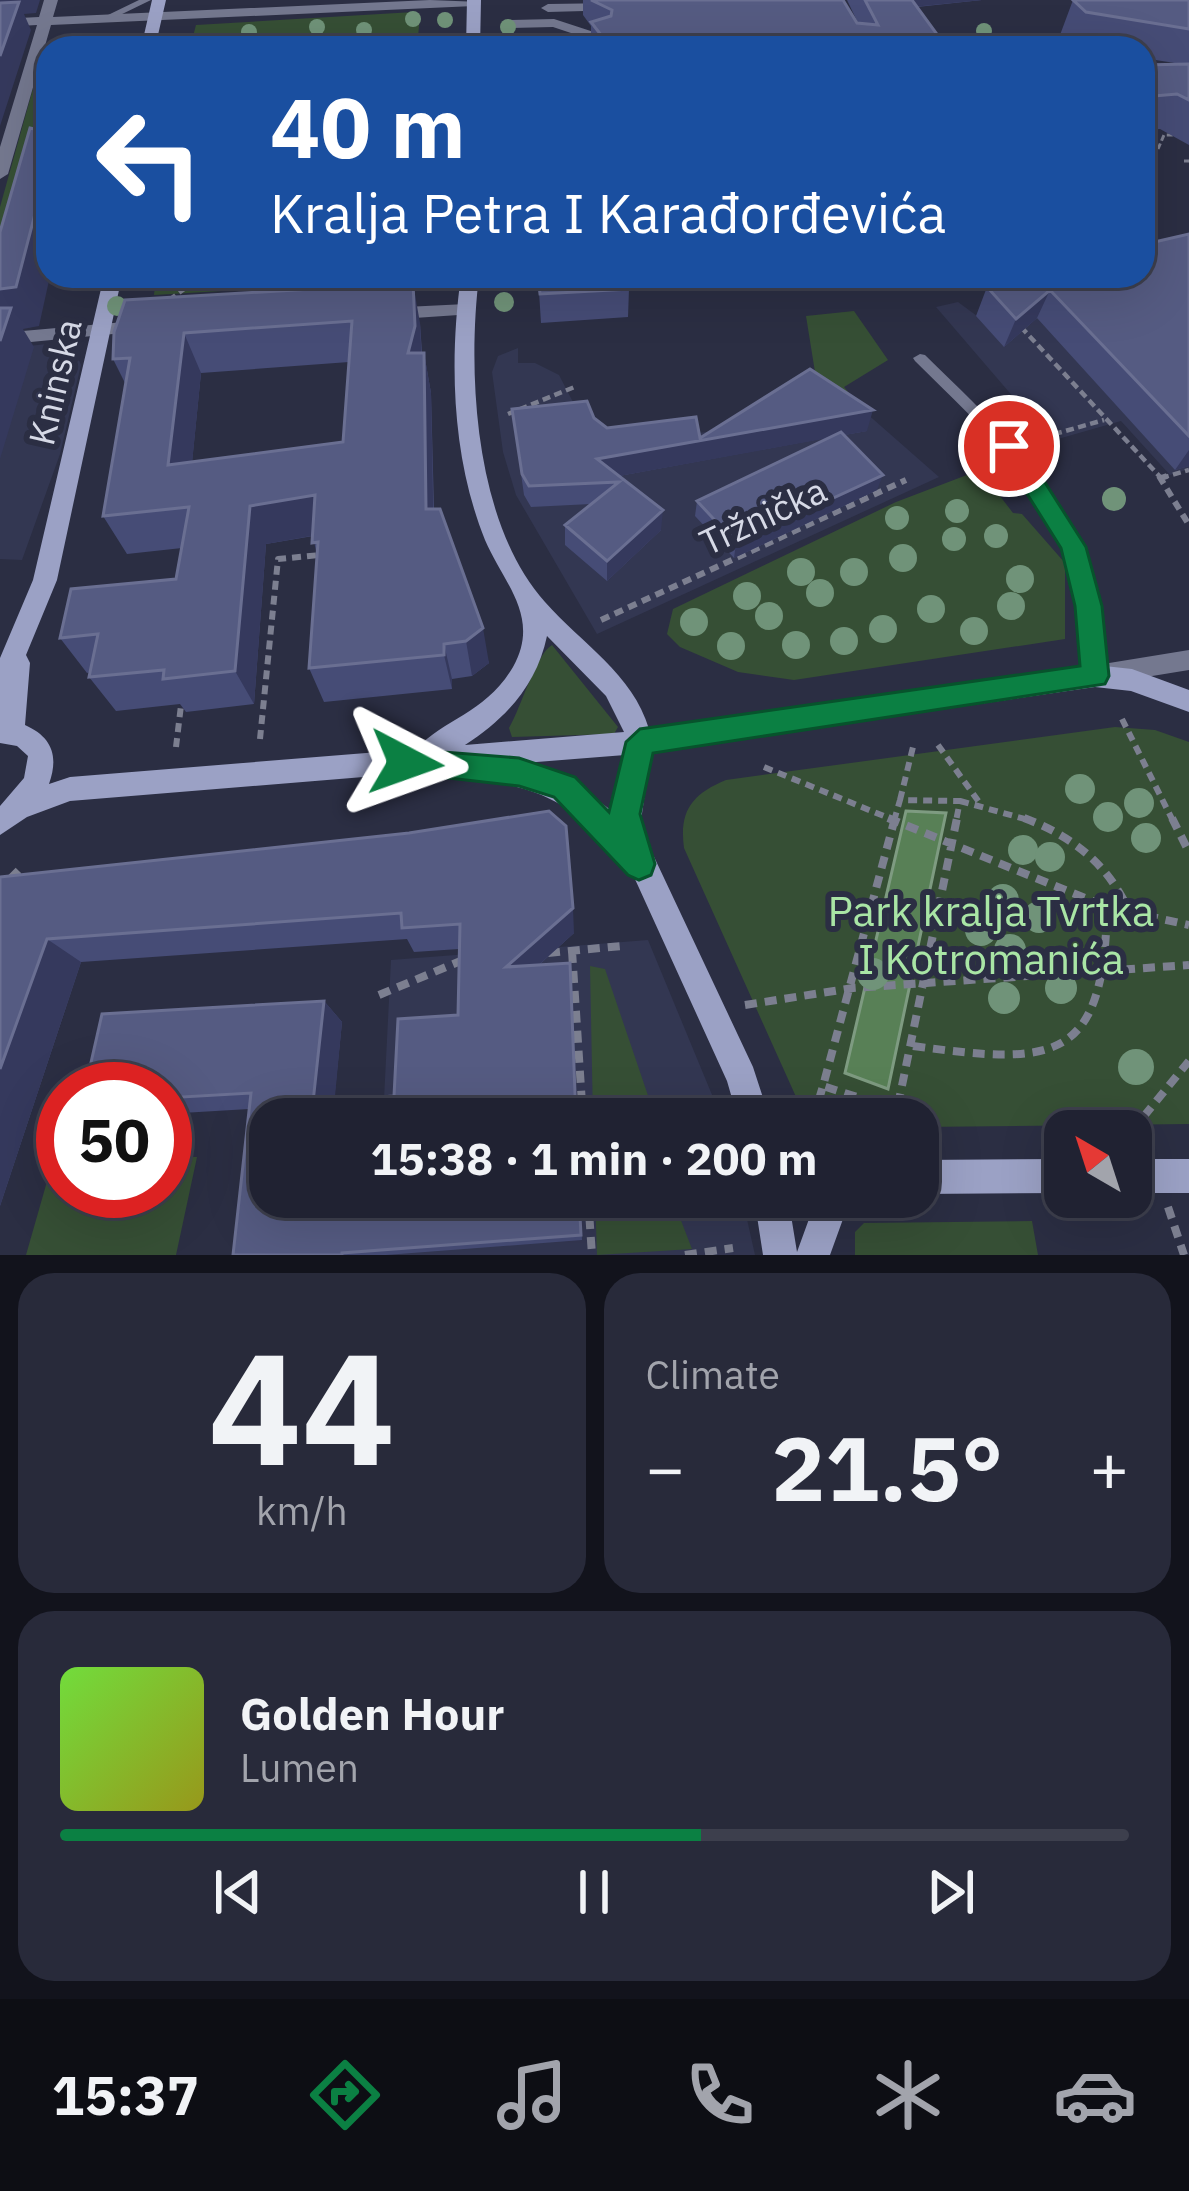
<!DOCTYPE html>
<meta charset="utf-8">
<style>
:root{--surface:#202232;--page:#282a3a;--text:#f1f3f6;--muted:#a2a4ac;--line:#3d3f4d;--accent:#0b8043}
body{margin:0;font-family:"IBM Plex Sans",sans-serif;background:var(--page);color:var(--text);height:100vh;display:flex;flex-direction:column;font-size:45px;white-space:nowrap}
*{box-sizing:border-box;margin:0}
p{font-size:39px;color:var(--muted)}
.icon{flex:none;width:66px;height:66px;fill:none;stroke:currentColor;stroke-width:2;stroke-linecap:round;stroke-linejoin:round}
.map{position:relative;height:1255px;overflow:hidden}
.panel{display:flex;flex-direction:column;gap:18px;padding:18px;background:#12131c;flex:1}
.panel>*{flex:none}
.hud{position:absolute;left:36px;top:36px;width:1119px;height:252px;border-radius:36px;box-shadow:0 12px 48px #0002,0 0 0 3px var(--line);background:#1a4fa0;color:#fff;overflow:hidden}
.needle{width:78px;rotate:321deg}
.buttons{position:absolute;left:1044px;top:1110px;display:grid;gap:24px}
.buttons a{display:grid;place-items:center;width:108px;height:108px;border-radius:24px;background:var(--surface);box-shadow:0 12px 48px #0002,0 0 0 3px var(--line);font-size:60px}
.speed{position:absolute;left:36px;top:1062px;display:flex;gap:24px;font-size:60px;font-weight:700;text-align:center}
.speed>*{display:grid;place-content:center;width:156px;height:156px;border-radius:50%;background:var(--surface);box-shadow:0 12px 48px #0002,0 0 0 3px var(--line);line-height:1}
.speed .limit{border:18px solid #d22;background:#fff;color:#111}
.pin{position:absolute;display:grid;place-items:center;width:102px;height:102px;color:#fff;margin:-51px;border:6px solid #fff;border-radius:50%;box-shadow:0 3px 12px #0007}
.me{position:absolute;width:132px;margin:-66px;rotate:94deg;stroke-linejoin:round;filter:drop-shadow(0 0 9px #0008)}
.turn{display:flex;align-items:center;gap:42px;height:252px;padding:0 36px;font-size:54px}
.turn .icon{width:156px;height:156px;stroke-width:2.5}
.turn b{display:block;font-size:84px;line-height:102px}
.big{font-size:90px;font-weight:700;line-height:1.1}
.panel .tile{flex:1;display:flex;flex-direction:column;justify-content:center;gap:18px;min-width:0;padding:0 42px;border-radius:36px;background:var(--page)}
.panel .dial{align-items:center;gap:0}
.dial b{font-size:156px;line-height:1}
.song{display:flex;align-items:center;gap:36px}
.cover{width:144px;height:144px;border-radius:18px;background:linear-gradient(135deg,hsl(100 70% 55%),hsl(60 70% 35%))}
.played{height:12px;border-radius:6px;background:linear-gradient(90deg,var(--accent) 60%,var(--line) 60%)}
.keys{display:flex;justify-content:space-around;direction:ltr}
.heat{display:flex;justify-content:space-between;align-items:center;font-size:66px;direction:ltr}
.panel .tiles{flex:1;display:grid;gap:18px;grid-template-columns:1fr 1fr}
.tile:last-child{grid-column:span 2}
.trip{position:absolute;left:249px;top:1098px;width:690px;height:120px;border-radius:36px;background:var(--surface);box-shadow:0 12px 48px #0002,0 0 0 3px var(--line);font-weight:700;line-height:120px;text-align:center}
.tabs{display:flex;height:192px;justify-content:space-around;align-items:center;background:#0d0e14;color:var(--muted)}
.tabs .icon{width:84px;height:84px}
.tabs .selected{color:var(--accent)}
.tabs b{font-size:54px;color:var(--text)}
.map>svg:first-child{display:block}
.built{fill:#333752}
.green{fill:#364f35}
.water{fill:#588056;stroke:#7e9b81;stroke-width:3}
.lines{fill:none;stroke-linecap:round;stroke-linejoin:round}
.path-far3{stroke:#7c7f90;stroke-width:3;stroke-dasharray:6 3;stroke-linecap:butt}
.path-far2{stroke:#7c7f90;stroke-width:4.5;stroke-dasharray:8 4.5;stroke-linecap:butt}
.path-far1{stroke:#7c7f90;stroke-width:6;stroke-dasharray:9 6;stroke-linecap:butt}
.path{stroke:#7c7f90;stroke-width:8;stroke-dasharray:12 8;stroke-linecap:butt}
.service{fill:#74788f;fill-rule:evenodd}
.pedestrian{fill:#74788f;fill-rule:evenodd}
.minor{fill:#74788f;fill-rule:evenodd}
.tertiary{fill:#74788f;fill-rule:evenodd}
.secondary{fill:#9ba1c5;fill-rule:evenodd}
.tree{fill:#709379}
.wall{fill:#464c76;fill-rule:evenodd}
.shaded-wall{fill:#35395d}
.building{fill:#555b82;stroke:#6a6f92;stroke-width:3;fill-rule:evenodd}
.route{fill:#0b8043;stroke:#07532c;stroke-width:3}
.labels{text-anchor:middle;stroke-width:12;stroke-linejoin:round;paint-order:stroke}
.street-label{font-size:36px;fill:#d6d9e6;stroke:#2b2e43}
.near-park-label{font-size:42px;fill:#a9e5a5;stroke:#2b2e43}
</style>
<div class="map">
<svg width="1189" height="1255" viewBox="0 0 1189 1255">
<rect width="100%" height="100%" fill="#2b2e43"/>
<path class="built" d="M 1189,244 L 1189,469 L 1170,475 L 1121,421 L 1051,441 L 936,307 L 958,302 L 977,316 L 1143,276 Z
M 47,344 L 74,348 L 81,365 L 60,454 L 22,560 L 0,559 L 0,349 Z
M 518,348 L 518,363 L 535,363 L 559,375 L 573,402 L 598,420 L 610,444 L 865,412 L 939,477 L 597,634 L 516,495 L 503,452 L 492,372 L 498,356 Z
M 648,940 L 722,1119 L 383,1119 L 391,960 Z
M 379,1197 L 742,1197 L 755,1255 L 376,1255 Z"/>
<path class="green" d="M 414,12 L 420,15 L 417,48 L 190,48 L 196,25 Z
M 48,66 L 48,146 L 0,294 L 0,207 L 39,67 Z
M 156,276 L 356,276 L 322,285 L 154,295 Z
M 854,311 L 888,360 L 844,387 L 865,412 L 807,385 L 815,372 L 806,316 Z
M 980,470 L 1013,513 L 1022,514 L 1065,563 L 1065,639 L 794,680 L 738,672 L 680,647 L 667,634 L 673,609 L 896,502 Z
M 552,645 L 618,727 L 614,734 L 512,737 L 509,728 C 521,708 536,654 552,645 Z
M 1115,727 L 1155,730 L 1189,742 L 1189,1124 L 918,1127 L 918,1119 L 813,1115 L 797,1099 L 684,848 C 679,811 692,794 726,780 Z
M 590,966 L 605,969 L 656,1119 L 593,1119 Z
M 54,1157 L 63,1157 L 63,1191 L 165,1191 L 165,1157 L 197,1157 L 176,1255 L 26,1255 Z
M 595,1197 L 672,1197 L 692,1249 L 597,1255 Z
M 1032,1221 L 1038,1255 L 855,1255 L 855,1232 L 864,1223 Z"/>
<path class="water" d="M 906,811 L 946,813 L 888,1089 L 845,1073 Z"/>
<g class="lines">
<path class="path-far3" d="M 219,38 L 243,48
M 406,48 L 429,39
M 1158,149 L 1164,135 L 1175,135
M 1184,161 L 1189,161"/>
<path class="path-far2" d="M 349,276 L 366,291
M 169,300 L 202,276
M 1021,327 L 1162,479
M 508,414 L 577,386
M 1030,441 L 1104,420
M 1161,478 L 1189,470"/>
<path class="path-far1" d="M 1159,476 L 1189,525
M 1161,478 L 1167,476
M 601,620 L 906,480
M 1122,719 L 1173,821
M 260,739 L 278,559 L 320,555
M 938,745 L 979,802
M 176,747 L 182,697
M 764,767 L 896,821
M 900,800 L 913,747
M 960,801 L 1032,821
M 894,821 L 900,800 L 960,801 L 956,821"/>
<path class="path" d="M 888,818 L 1107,907
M 895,818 L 823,1086 L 897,1110 L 957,818
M 1024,818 C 1072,836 1108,864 1129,911
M 1172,818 L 1189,852
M 10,879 L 24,865
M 572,951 L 583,1119
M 548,953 L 622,946
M 379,995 L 463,960
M 745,1005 L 853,988 L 1189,965
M 913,1046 C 1053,1065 1104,1065 1107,907 L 1189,925
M 813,1119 L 823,1086
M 1131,1132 L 1189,1061
M 588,1197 L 592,1255
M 1168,1207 L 1184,1255
M 685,1255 L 733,1248"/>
<path class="service" d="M 139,0 L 151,0 L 116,17 L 108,15 Z
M 920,354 L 925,355 C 988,417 1059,480 1088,566 C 1100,601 1101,640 1104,676 L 1101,681 L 1095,683 L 1089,681 L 1086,676 C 1084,639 1084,601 1073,566 C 1046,482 975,421 915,361 L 913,358 Z"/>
<path class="pedestrian" d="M 616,3 L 623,7 L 621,10 L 548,12 L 541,8 L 548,4 Z
M 554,19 L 606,36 L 608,39 L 601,43 L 553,27 L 511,28 L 504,24 L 511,20 Z
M 959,276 L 1045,276 C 1021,291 982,293 959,276 Z"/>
<path class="minor" d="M 44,0 L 58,0 L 53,17 L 430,0 L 481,2 L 474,6 L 51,25 L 8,174 L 0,179 L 0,147 L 37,25 L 0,27 L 0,19 L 39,17 Z
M 466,304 L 475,310 L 473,314 L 385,320 L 376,314 L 385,308 Z
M 147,320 L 154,322 L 154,330 L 0,345 L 0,333 Z"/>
<path class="tertiary" d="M 1189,650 L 1189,670 L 1103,684 L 1094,681 L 1091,674 L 1094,667 L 1103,664 Z"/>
<path class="secondary" d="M 152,0 L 166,0 L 155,48 L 141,48 Z
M 467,0 L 481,0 L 480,48 L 466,48 Z
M 104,276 L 122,276 L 57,580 L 26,655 L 30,663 L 25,725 C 52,737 59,756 49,784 L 70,777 L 416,749 C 446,718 486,713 513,667 C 541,617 504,584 485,540 C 452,458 449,362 461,276 L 479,276 C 467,376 475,524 545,602 C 581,643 633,674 649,729 L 1095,665 L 1132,669 L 1189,690 L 1189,712 L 1131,691 L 1095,687 L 651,752 L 640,827 L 753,1067 L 770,1119 L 738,1119 L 727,1081 L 629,866 L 621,862 C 577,806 545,788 474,779 L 465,775 L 461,769 L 70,801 L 27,817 L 0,835 L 0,806 L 24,778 L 28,756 L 17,746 L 0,743 L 0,658 L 33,580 ZM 547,636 L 606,696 L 624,732 L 465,745 C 507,718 537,684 547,636 ZM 625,755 L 612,811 L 572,781 L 524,763 Z
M 1065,1159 L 1065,1193 L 918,1194 L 918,1160 Z
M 1131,1159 L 1189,1159 L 1189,1193 L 1131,1193 Z
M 754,1197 L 788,1197 L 797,1252 L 817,1197 L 851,1197 L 830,1255 L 763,1255 Z"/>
</g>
<g class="tree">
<circle cx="413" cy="19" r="8"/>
<circle cx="445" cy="20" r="8"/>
<circle cx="317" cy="27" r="8"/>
<circle cx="508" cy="27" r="8"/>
<circle cx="364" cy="30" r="8"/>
<circle cx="984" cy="31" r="8"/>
<circle cx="249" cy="32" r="8"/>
<circle cx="504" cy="302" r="10"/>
<circle cx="117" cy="306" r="10"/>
<circle cx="1114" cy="499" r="12"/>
<circle cx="957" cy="511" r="12"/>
<circle cx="897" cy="518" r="12"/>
<circle cx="996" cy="536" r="12"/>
<circle cx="954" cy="539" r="12"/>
<circle cx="903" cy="558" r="14"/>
<circle cx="801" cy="572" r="14"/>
<circle cx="854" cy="572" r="14"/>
<circle cx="1020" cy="579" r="14"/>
<circle cx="820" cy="593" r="14"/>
<circle cx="747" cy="596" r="14"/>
<circle cx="1011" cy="606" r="14"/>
<circle cx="931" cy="609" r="14"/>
<circle cx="769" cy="616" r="14"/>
<circle cx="694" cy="622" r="14"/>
<circle cx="883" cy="629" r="14"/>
<circle cx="974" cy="631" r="14"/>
<circle cx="844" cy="641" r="14"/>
<circle cx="796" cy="645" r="14"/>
<circle cx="731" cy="646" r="14"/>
<circle cx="1080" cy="789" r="15"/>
<circle cx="1139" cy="803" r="15"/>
<circle cx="1108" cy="817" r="15"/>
<circle cx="1146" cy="838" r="15"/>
<circle cx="1023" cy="850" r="15"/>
<circle cx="1050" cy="857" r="15"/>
<circle cx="1003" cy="900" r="16"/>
<circle cx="1039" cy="917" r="16"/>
<circle cx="981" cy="930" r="16"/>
<circle cx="1010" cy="950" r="16"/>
<circle cx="873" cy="974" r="16"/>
<circle cx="1061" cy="988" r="16"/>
<circle cx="1004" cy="998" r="16"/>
<circle cx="1136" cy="1067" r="18"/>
</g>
<path class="wall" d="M 583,0 L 843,0 L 858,23 L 847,0 L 982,0 L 917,7 L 947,48 L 591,48 L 591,26 L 583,15 Z
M 1073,0 L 1189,0 L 1189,145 L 1160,129 L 1143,130 L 1143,65 L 1181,64 L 1143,58 L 1143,48 L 1084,48 L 1073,46 L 1060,35 Z
M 1189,234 L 1189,466 L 1175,470 L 1037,318 L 1004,347 L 976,316 L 987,287 L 1143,276 L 1150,243 Z
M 538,276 L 629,289 L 628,317 L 541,323 Z
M 125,300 L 420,323 L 422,353 L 424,353 L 431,393 L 434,509 L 489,663 L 472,676 L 452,679 L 452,689 L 324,702 L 309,668 L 317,556 L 313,536 L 266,544 L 254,704 L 186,712 L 180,704 L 116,711 L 89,677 L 91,672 L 87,673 L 60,638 L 176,579 L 182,548 L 127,554 L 103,516 L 126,385 L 113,359 ZM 349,362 L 343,442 L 192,462 L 201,373 Z
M 512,409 L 594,418 L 607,428 L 700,438 L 867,431 L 844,435 L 877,490 L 734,558 L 695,516 L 697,501 L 831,437 L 619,476 L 661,530 L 607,581 L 565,545 L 565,525 L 591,504 L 531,507 L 524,495 Z
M 409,833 L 574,933 L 539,965 L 580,1197 L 582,1240 L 386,1255 L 233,1255 L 249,1109 L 165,1114 L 165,1089 L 324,1001 L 342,1022 L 334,1101 L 394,1096 L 458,1015 L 459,949 L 414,952 L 407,939 L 81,962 L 0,1206 L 0,877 Z"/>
<path class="shaded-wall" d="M 0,0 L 40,0 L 36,13 L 24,14 L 31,30 L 0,126 Z
M 896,0 L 982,0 L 893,9 Z
M 48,164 L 48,276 L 50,276 L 39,326 L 23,329 L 34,347 L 0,459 L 0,289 Z
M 413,283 L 420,323 L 422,366 L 408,353 Z
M 1050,290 L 1037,318 L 1004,347 L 1016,319 Z
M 184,333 L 201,373 L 188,504 L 168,465 Z
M 424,353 L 431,393 L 434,547 L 426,509 Z
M 873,410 L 867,431 L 597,480 L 597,459 Z
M 1189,450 L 1189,466 L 1175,470 Z
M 883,475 L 877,490 L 734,558 L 736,543 Z
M 315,495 L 328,533 L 266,544 L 254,704 L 235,671 L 250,506 Z
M 663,510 L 661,530 L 607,581 L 607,561 Z
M 483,628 L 489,663 L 472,676 L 466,641 Z
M 444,644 L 452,679 L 452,689 L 444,655 Z
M 573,908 L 574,933 L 512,989 L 506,967 Z
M 47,939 L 81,962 L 0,1206 L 0,1069 Z
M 324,1001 L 342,1022 L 333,1117 L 313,1102 Z"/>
<path class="building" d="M 591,0 L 843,0 L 857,23 L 878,25 L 865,0 L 912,0 L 947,48 L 611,48 L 591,22 L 611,16 L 612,10 Z
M 1073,0 L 1189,0 L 1189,29 L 1086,12 Z
M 19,2 L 0,56 L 0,3 Z
M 1189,64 L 1189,100 L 1177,94 L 1154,96 L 1143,93 L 1143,65 Z
M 30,128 L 48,132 L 48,164 L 16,287 L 0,289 L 0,232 Z
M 1143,234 L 1150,243 L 1189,234 L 1189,436 L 1050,290 L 1016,319 L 987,287 L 1035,276 L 1143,276 Z
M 538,276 L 627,276 L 629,289 L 540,294 Z
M 413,283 L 415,326 L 408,353 L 424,353 L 426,509 L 440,509 L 483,628 L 466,641 L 444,644 L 444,655 L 309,668 L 318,542 L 312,543 L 315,495 L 250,506 L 235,671 L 163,679 L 164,670 L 89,677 L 98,634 L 60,638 L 71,589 L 176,579 L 189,507 L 103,516 L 130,358 L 113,359 L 114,332 L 125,300 ZM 352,321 L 343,442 L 168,465 L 184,333 Z
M 0,308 L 11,308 L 0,341 Z
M 810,369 L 873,410 L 597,459 L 663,510 L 607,561 L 565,525 L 619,482 L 529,486 L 522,474 L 512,409 L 587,401 L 594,418 L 607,428 L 696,417 L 700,438 Z
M 841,432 L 883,475 L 736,543 L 697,501 Z
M 549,811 L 566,826 L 573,908 L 506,967 L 570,963 L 576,1119 L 270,1119 L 270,1197 L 579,1197 L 581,1235 L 342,1253 L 342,1255 L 233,1255 L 251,1093 L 165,1098 L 165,1089 L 85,1089 L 102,1014 L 324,1001 L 313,1102 L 394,1096 L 398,1019 L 458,1015 L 460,924 L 402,928 L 401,913 L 47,939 L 0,1069 L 0,877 L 409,833 Z"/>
<path class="route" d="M 1009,438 L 1018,440 L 1086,547 L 1102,606 L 1109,676 L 1105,684 L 653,753 L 640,814 L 655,864 L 651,875 L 639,880 L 628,875 L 554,797 L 519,786 L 396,772 L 392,763 L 406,749 L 519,758 L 575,777 L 609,812 L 626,742 L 640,729 L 1080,666 L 1075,606 L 1061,548 L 997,446 Z"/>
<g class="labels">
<g class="street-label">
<text transform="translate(55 382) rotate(-77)" y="13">Kninska</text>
<text transform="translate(763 516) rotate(-25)" y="13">Tržnička</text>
</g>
<g class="near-park-label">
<text x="991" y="926">Park kralja Tvrtka<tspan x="991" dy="48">I Kotromanića</tspan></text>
</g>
</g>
</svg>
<div class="buttons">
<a><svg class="needle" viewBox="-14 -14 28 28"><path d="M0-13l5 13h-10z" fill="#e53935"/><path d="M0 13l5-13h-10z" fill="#a2a4ac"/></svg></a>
</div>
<div class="speed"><div class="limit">50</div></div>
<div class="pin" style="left:1009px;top:446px;background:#d93025"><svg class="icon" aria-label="arrive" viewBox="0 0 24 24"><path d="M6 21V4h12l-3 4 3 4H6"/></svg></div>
<svg class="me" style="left:406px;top:763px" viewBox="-20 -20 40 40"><path d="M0-17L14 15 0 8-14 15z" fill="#0b8043" stroke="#fff" stroke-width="4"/></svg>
<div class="trip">15:38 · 1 min · 200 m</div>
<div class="hud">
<div class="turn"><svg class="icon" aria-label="left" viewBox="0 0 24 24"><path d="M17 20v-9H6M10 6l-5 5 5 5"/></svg><div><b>40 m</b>Kralja Petra I Karađorđevića</div></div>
</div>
</div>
<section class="panel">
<div class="tiles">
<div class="tile dial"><b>44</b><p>km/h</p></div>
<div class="tile"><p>Climate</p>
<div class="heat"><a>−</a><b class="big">21.5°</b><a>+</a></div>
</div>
<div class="tile">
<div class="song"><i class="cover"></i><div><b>Golden Hour</b><p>Lumen</p></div></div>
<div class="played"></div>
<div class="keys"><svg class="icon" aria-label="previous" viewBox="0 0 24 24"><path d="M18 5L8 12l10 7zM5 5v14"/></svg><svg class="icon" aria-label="pause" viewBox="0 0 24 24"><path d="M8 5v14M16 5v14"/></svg><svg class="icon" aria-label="next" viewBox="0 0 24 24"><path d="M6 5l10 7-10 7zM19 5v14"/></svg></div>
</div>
</div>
</section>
<nav class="tabs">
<b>15:37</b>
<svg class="icon selected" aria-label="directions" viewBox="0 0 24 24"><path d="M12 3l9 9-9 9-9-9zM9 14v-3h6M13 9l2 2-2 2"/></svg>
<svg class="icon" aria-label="music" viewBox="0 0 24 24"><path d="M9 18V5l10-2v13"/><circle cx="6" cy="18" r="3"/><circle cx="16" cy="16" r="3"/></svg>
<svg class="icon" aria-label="phone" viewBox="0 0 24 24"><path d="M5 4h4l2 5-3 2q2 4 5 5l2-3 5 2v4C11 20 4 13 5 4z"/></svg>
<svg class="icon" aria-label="climate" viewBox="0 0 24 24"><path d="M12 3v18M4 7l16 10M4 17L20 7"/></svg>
<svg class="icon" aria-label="car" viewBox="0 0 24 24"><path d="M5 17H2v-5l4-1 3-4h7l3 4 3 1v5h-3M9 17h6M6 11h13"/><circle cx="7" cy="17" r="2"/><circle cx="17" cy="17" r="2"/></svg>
</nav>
